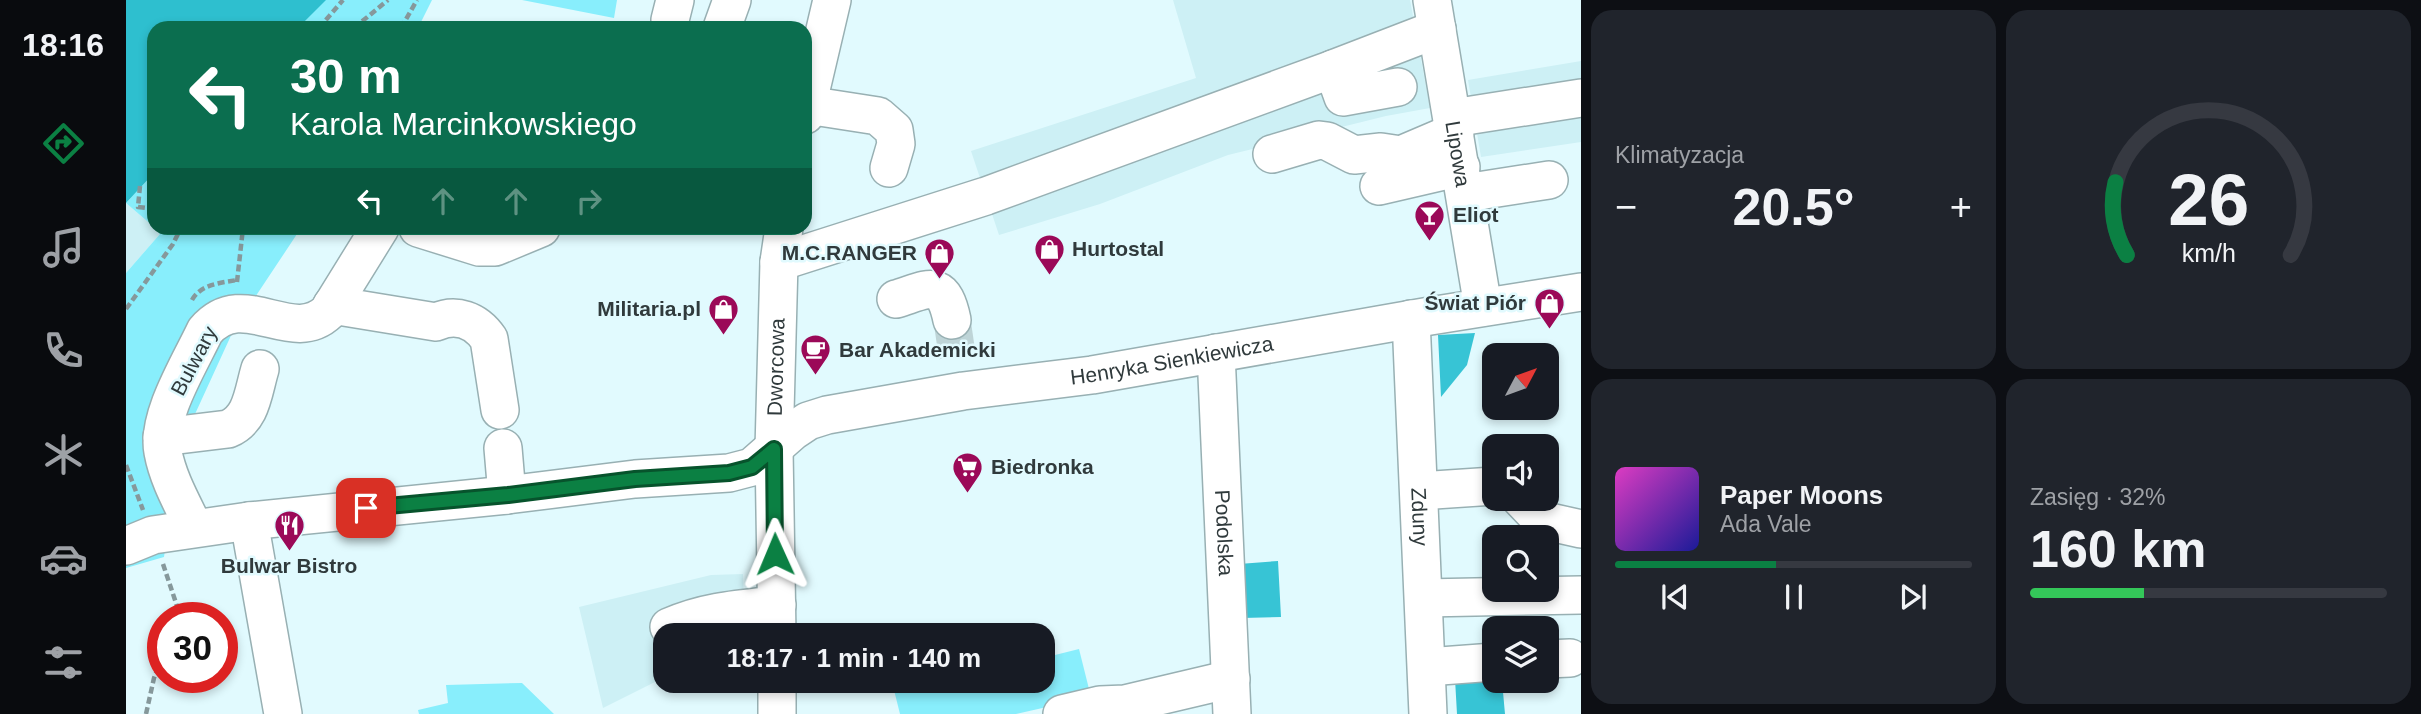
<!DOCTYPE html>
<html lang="pl">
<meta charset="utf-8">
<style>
:root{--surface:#171b24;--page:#20242c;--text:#f1f3f6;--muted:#9ea1a6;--line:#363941;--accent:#0b8043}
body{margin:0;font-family:Arial,sans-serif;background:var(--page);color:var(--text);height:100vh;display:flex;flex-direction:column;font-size:26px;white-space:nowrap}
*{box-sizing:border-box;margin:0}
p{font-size:23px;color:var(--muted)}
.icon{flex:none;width:38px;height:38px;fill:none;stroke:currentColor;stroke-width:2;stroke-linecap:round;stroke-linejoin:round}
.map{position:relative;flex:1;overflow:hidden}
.sheet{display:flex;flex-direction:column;gap:10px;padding:10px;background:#0d0f14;width:840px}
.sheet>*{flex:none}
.guide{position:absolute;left:21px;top:21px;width:665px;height:214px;border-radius:21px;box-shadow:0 4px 10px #0003;background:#0b6e4f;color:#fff;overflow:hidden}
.needle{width:46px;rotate:49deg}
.buttons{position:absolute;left:1356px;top:343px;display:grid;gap:14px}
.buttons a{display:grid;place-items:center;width:77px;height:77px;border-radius:14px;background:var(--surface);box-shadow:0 4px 10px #0003;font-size:35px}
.speed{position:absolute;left:21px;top:602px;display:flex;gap:14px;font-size:35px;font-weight:700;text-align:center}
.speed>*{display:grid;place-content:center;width:91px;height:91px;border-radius:50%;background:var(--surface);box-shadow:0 4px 10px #0003;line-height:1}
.speed .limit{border:10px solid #d22;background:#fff;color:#111}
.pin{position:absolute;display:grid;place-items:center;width:60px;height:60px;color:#fff;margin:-30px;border-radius:14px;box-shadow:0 4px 10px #0006}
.me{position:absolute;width:77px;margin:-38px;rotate:359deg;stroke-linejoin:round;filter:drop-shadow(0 0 5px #0008)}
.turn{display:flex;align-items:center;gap:24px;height:147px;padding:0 28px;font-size:32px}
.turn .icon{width:91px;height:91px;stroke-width:2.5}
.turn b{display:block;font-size:49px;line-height:60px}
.lanes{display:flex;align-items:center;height:66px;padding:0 28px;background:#0003;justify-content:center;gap:35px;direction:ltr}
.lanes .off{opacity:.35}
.big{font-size:52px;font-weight:600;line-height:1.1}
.sheet .widget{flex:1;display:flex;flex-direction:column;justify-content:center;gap:10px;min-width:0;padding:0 24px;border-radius:21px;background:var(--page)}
.sheet .dial{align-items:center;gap:0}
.dial svg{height:182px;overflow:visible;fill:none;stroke:var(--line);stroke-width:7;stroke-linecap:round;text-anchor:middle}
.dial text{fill:var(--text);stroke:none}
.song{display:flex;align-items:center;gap:21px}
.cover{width:84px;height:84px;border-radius:10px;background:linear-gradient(135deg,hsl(310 70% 55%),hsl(240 70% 35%))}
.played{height:7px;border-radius:4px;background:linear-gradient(90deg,var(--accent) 45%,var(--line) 45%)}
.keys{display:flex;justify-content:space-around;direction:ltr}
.heat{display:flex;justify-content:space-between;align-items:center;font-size:38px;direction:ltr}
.charge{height:10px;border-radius:5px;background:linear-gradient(90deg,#34c759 32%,var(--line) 0)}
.sheet .tiles{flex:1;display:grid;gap:10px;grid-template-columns:repeat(2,1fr)}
.trip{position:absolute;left:527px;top:623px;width:402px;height:70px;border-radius:21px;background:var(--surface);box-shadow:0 4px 10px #0003;font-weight:600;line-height:70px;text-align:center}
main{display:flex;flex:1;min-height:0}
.tab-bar{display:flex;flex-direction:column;width:126px;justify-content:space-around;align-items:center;background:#090b0e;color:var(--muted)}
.tab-bar .icon{width:49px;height:49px}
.tab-bar .active{color:var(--accent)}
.tab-bar b{font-size:32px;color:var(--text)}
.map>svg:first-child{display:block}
.built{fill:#cdf0f5}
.green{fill:#88eefc}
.forest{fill:#37c4d5}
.water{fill:#2ebfcf}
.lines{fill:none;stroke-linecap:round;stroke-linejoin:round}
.minor-tunnel{stroke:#bed4d7;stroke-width:37;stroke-dasharray:37 18;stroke-linecap:butt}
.minor-casing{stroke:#98b0b3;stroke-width:40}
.path{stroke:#86989b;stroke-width:4.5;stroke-dasharray:7 3.5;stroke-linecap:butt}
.minor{stroke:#fff;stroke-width:37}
.route-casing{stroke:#07532c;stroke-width:18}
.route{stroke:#0b8043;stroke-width:12}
.labels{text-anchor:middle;stroke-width:5;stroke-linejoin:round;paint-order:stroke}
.street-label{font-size:21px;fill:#303a3c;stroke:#e1fafe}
.poi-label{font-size:21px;font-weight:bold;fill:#303a3c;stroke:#e1fafe;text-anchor:start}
</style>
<main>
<nav class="tab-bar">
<b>18:16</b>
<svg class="icon active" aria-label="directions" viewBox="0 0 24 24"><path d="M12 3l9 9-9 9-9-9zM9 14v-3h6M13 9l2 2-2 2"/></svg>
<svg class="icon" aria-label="music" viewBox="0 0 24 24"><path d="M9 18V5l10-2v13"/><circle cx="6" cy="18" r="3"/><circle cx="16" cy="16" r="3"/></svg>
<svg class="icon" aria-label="phone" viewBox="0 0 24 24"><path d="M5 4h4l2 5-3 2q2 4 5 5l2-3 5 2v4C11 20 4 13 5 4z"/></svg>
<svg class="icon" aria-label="climate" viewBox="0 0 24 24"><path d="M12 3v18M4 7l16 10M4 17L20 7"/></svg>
<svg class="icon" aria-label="car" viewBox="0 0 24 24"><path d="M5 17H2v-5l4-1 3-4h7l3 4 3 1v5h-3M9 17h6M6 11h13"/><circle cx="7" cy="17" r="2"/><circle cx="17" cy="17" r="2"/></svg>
<svg class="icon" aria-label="filters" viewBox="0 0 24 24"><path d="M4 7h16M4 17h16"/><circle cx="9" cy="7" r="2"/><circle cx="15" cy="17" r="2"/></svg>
</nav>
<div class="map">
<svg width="1455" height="714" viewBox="0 0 1455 714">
<rect width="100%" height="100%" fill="#e1fafe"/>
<path class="built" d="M 1047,0 L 1284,0 L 1304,108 L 1260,116 L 1102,155 L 974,204 L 873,235 L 845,151 L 1070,78 Z
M 1455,61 L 1455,142 L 1355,157 L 1342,80 Z
M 0,203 L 35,233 L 0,273 Z
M 617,574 L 619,635 L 539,635 L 539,677 L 477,708 L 453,607 L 585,575 Z"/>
<path class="green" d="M 199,0 L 306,0 L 292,28 L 172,28 Z
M 396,0 L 491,0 L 488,18 Z
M 28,173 L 28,227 L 0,203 Z
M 28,228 L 175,228 L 108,329 L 53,449 L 38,557 L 0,568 L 0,273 L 34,234 Z
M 953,649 L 965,697 L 890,714 L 774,714 L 768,690 L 816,681 L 917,681 L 917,658 Z
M 396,683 L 428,714 L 293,714 L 292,710 L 322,703 L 320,685 Z"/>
<path class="forest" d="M 1349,333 L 1341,365 L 1315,397 L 1312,335 Z
M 1152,561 L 1155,617 L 1116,618 L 1113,564 Z
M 1368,674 L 1368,681 L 1376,681 L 1379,714 L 1331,714 L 1329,679 Z"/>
<path class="water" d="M 0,0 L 200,0 L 172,28 L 28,28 L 28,173 L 0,203 Z"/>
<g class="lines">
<path class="minor-tunnel" d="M 826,320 L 833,368"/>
<defs>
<g id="minor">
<path id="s1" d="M 1306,0 L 1357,307"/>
<path d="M 544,20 L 549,0"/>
<path d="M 596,28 L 606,0"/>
<path d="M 1272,87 L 1217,97 L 1207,69 L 1311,29"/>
<path d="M 681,105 L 752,116 L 768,130 L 770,144 L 763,168"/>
<path d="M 679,115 L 706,0"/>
<path d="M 1327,118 L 1455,98"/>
<path d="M 1146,154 L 1193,140 L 1201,141 L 1228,155 L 1255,152 L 1275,155 L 1329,132"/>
<path d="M 1253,186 L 1335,167"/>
<path d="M 1339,193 L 1423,180"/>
<path d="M 292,228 L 353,247 L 369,247 L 415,228"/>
<path d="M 653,262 L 860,196 L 1207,69"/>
<path d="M 770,299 C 803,289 817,277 826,320"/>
<path d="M 206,305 L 310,322 C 330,313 350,320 363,339 L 374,410"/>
<path id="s2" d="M 1285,319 L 1302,714"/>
<path id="s3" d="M 1090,353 L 1106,714"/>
<path d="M 36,437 L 102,429 C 126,419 127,392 134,369"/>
<path d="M 377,448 L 381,495"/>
<path d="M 1293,491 L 1368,486"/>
<path d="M 1395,499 L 1415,520 L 1455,529"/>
<path d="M 123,521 L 157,714"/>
<path d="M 68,528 C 56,503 42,479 37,452 C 30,417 64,363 79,331 C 117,286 165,347 202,312 L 254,228"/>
<path id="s4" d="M 0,546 L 27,535 L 123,521 L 381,495 L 509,479 L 603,473 L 626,467 L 667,431 L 682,421 L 701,415 L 837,391 L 966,375 L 1304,316 L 1455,292"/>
<path d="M 1298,598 L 1455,595"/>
<path d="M 543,627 C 579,611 612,609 651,605"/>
<path id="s5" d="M 651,635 L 648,449 L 653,262 L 658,228"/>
<path d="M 1421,659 L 1444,658"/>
<path d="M 1301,667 L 1368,662"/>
<path d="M 651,681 L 651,714"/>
<path d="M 936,714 L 974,705 L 999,704 L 1105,679"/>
</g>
</defs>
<use href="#minor" class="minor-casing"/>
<path class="path" d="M 193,28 L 217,0
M 228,28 L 262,0
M 275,28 L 291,0
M 14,186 L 12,207 L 28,209
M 111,282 L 117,228
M 66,300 C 75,284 94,283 111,280
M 0,309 L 47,244 L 55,228
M 0,465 L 17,510
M 37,564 L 53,612 L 51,618
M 20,714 L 28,678 L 37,655"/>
<use href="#minor" class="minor"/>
</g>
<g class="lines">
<defs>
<path id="route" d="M 240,508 L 382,495 L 509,479 L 603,473 L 626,467 L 648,449 L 649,554"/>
</defs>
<use href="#route" class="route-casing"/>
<use href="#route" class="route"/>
</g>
<defs>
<symbol id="bar-pin" viewBox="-11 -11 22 30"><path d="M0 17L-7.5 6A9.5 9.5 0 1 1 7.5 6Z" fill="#9b0958" stroke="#e1fafe"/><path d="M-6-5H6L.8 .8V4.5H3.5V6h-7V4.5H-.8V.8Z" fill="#fff"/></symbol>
<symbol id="shop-pin" viewBox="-11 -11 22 30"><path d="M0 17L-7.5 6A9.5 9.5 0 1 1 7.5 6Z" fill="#9b0958" stroke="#e1fafe"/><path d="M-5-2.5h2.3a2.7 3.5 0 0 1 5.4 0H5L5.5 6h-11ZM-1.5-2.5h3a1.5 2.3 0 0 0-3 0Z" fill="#fff"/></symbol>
<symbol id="cafe-pin" viewBox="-11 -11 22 30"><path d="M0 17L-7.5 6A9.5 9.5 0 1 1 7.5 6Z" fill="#9b0958" stroke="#e1fafe"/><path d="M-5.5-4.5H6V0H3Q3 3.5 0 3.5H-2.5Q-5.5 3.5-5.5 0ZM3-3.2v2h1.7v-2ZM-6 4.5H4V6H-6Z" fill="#fff"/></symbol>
<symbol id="supermarket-pin" viewBox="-11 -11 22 30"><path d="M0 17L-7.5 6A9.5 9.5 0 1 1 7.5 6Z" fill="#9b0958" stroke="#e1fafe"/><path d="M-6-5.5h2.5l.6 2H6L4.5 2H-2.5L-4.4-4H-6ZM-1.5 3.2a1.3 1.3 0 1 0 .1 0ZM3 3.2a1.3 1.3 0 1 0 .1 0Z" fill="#fff"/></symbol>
<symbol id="restaurant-pin" viewBox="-11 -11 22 30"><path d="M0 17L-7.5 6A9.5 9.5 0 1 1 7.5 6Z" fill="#9b0958" stroke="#e1fafe"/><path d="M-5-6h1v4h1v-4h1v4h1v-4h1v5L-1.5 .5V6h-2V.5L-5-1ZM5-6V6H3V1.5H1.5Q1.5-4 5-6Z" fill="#fff"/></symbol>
</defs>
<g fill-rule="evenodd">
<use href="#bar-pin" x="1286" y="198" width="35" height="47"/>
<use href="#shop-pin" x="906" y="232" width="35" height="47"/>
<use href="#shop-pin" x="796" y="236" width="35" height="47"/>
<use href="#shop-pin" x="1406" y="286" width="35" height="47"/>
<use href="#shop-pin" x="580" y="292" width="35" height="47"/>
<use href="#cafe-pin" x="672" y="332" width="35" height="47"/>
<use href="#supermarket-pin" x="824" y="450" width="35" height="47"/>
<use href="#restaurant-pin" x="146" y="508" width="35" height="47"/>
</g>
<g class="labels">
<g class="street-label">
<text dy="7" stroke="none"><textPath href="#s1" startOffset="156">Lipowa</textPath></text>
<text dy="7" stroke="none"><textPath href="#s4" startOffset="1074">Henryka Sienkiewicza</textPath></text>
<text transform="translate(68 361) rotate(-62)" y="7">Bulwary</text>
<text dy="7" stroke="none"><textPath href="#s5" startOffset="268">Dworcowa</textPath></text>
<text dy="7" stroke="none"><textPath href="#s2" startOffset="198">Zduny</textPath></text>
<text dy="7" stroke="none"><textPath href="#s3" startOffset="180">Podolska</textPath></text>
</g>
<g class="poi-label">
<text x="1327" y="222">Eliot</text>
<text x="946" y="256">Hurtostal</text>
<text x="791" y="260" text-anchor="end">M.C.RANGER</text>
<text x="1400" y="310" text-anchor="end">Świat Piór</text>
<text x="575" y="316" text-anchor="end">Militaria.pl</text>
<text x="713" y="357">Bar Akademicki</text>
<text x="865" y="474">Biedronka</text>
<text x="163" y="573" text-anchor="middle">Bulwar Bistro</text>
</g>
</g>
</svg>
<div class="buttons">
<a><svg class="needle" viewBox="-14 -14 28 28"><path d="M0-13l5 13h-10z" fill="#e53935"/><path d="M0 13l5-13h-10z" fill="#9ea1a6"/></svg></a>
<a><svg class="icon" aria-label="sound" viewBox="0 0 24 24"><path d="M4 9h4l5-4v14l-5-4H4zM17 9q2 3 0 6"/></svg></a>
<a><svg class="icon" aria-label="search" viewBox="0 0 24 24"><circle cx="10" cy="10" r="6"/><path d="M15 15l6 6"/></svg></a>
<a><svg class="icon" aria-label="layers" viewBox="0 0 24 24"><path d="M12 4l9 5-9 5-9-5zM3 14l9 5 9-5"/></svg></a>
</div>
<div class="speed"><div class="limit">30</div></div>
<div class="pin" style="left:240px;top:508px;background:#d93025"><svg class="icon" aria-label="arrive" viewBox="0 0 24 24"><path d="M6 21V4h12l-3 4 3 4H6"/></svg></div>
<svg class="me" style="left:649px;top:554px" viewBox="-20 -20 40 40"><path d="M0-17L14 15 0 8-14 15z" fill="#0b8043" stroke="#fff" stroke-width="4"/></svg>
<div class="trip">18:17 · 1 min · 140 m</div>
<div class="guide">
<div class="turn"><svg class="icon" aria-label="left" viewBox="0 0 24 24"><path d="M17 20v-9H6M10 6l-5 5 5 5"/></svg><div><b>30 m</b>Karola Marcinkowskiego</div></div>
<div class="lanes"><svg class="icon" aria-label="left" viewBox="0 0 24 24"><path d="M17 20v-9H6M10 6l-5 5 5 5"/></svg><svg class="icon off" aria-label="ahead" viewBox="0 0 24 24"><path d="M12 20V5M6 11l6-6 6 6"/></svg><svg class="icon off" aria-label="ahead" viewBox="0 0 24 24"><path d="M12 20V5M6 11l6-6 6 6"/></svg><svg class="icon off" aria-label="right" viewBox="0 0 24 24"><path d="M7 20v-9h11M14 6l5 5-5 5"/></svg></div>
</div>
</div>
<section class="sheet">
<div class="tiles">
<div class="widget"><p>Klimatyzacja</p>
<div class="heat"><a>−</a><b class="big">20.5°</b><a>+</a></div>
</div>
<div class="widget dial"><svg viewBox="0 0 100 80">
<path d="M14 69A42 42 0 1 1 86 69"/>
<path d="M14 69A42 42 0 0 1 9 37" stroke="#0b8043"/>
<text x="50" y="56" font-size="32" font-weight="700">26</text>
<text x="50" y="72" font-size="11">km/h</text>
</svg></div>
<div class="widget">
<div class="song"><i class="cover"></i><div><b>Paper Moons</b><p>Ada Vale</p></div></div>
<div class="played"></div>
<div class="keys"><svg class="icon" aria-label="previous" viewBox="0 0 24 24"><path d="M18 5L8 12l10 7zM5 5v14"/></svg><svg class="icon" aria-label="pause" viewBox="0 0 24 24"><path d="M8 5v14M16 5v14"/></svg><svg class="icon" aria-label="next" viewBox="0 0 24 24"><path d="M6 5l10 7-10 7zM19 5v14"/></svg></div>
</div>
<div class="widget"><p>Zasięg · 32%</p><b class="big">160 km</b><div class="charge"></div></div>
</div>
</section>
</main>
